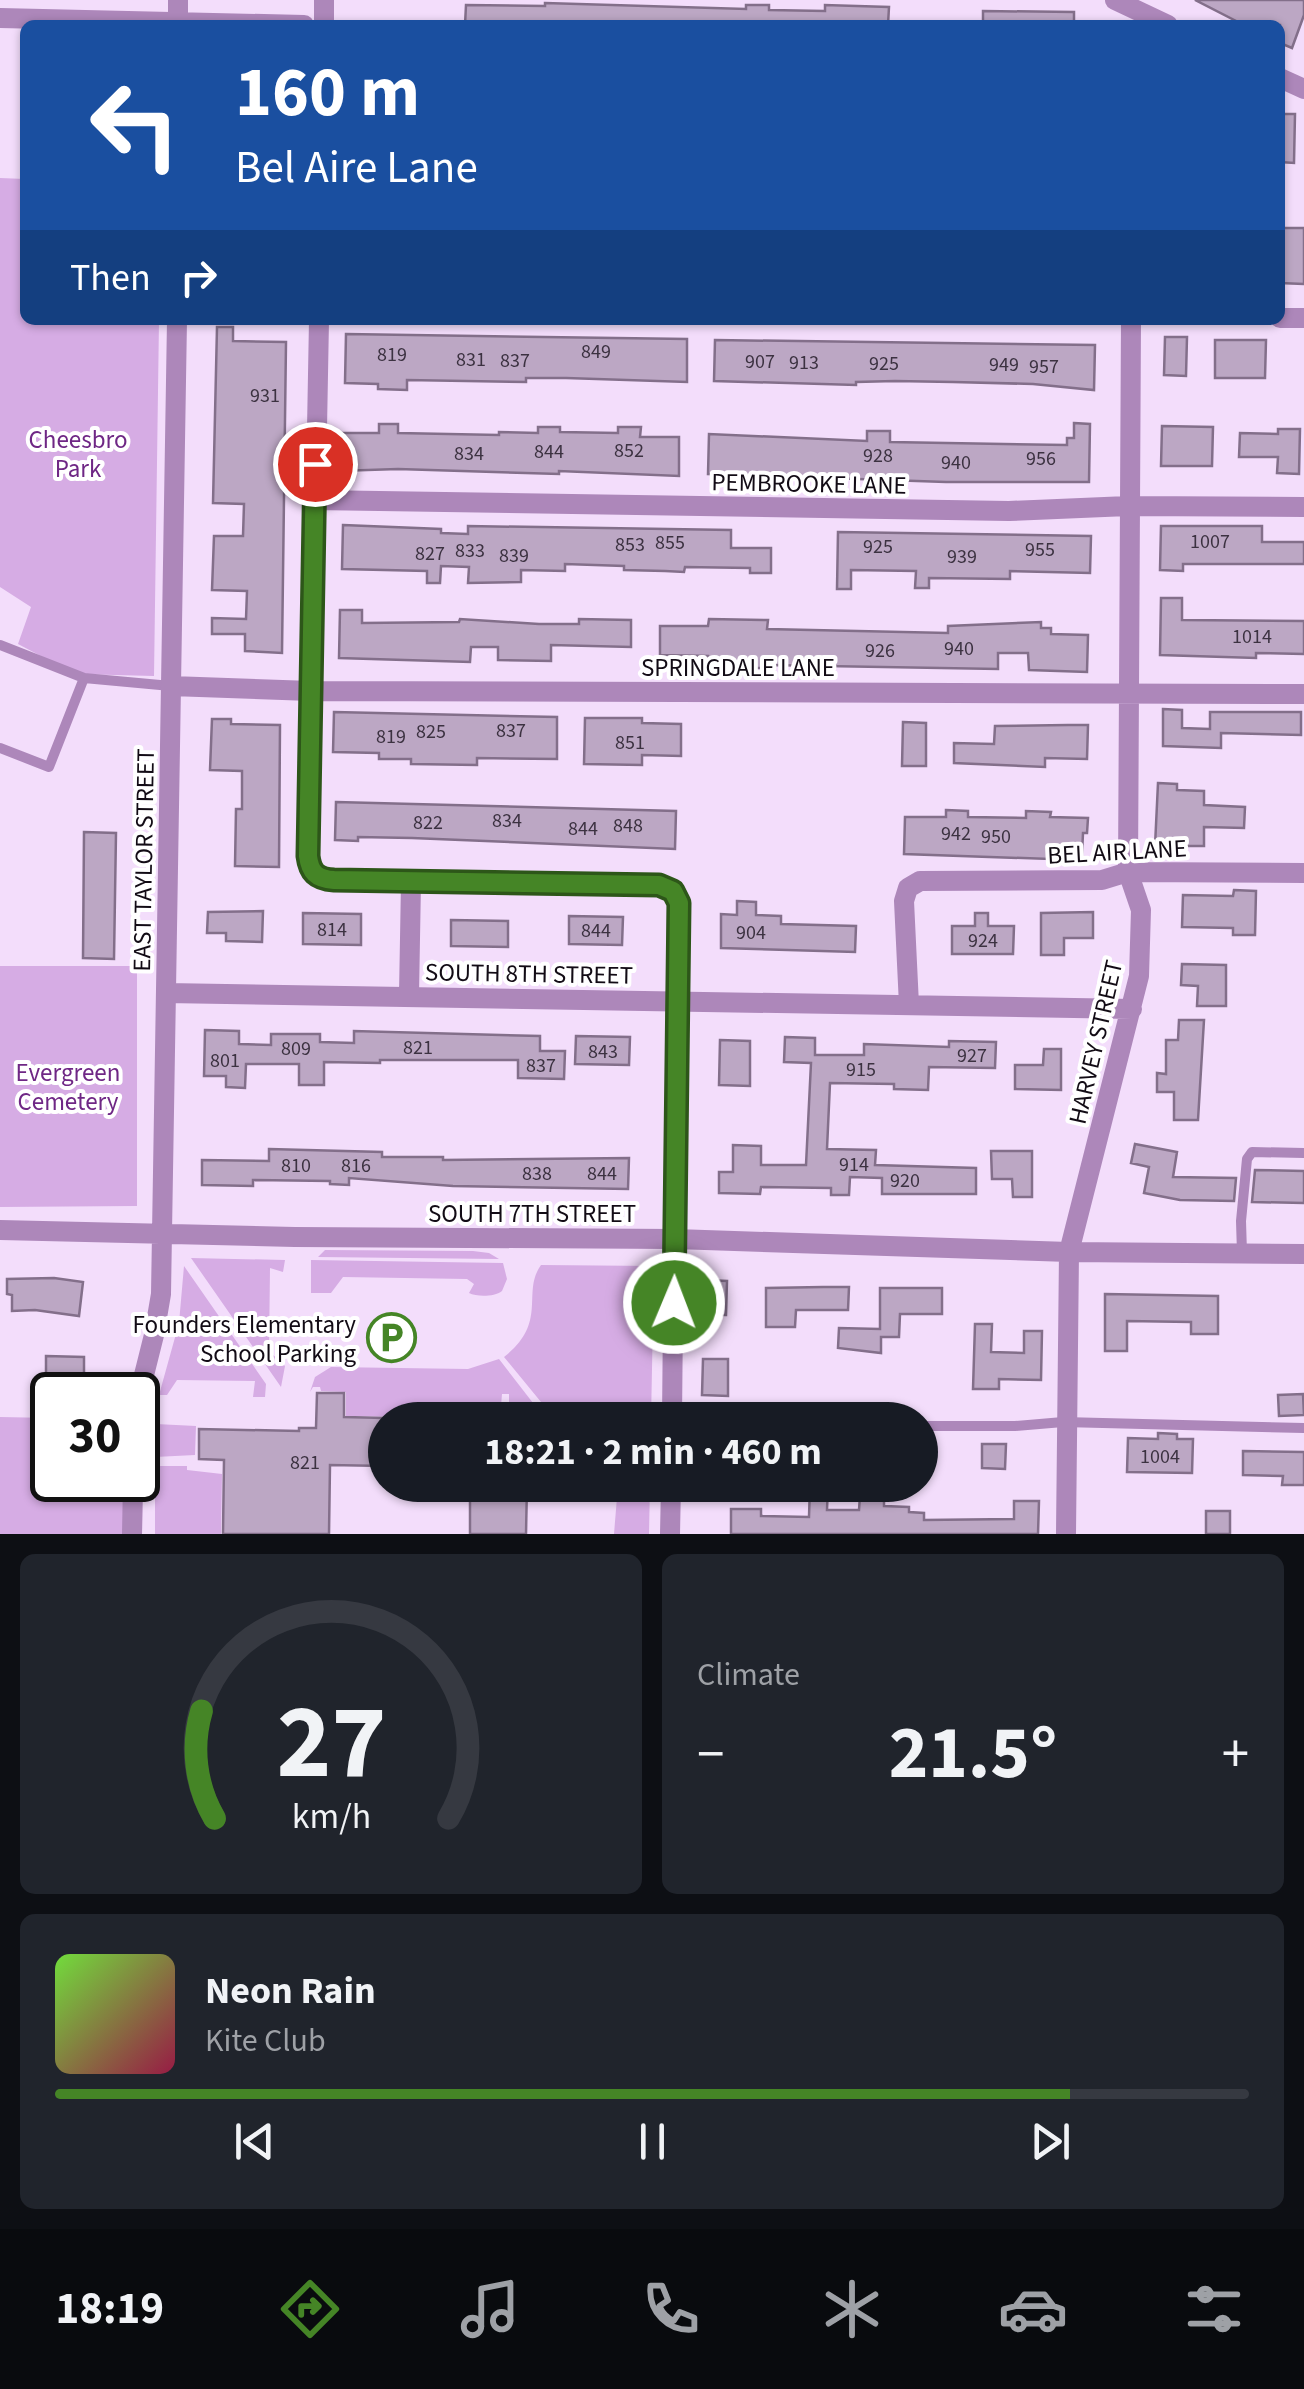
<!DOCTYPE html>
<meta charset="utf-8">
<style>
:root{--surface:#171b24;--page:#20242c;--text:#f1f3f6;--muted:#9ea1a6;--line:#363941;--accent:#458526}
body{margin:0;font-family:"Source Sans 3",sans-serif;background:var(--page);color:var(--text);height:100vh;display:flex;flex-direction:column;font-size:38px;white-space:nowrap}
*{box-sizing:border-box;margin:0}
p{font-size:32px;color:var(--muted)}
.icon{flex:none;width:55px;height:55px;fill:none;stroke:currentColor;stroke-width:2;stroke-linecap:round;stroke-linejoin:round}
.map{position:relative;height:1534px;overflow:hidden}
.side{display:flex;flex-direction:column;gap:20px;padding:20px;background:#0d0f14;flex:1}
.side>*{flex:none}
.hud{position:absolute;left:20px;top:20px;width:1265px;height:305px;border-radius:15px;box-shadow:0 2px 8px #0004;background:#1a4fa0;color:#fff;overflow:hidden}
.speed{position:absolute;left:30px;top:1372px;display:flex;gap:20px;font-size:50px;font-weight:700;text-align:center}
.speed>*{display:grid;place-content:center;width:130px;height:130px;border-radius:50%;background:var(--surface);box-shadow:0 2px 8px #0004;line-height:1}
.speed .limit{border:5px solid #111;border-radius:15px;background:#fff;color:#111}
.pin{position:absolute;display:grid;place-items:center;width:85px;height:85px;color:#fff;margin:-42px;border:5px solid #fff;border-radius:50%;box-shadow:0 2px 10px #0007}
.me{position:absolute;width:110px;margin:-55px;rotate:1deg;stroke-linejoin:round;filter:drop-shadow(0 0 8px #0008)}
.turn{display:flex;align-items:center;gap:35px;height:210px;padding:0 50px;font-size:45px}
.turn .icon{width:130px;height:130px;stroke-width:2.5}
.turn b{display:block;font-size:70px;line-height:85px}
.then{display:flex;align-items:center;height:95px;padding:0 50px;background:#0003;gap:20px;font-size:38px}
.big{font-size:75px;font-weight:700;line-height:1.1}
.side .widget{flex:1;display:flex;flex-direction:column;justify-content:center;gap:15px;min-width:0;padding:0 35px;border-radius:15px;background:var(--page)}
.side .dial{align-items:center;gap:0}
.dial svg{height:260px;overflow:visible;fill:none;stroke:var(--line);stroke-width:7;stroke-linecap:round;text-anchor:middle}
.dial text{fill:var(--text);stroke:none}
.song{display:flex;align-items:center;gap:30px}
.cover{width:120px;height:120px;border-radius:15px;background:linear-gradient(135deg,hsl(100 70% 55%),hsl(340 70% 35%))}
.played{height:10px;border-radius:5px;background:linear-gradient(90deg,var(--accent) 85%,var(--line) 85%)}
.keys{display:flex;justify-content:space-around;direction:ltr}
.heat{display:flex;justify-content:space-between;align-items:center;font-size:55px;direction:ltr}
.side .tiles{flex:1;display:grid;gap:20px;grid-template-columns:1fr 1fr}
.widget:last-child{grid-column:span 2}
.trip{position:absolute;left:368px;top:1402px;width:570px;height:100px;border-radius:50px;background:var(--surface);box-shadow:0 2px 8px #0004;font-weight:700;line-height:100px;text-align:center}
.tabs{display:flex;height:160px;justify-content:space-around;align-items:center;background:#090b0e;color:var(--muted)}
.tabs .icon{width:70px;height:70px}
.tabs .active{color:var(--accent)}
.tabs b{font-size:45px;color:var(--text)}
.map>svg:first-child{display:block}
.green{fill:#d6ace4}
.building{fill:#bca7c4;stroke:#836f8a;stroke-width:2.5}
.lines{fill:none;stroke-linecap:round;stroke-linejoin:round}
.service{stroke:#ad87ba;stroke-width:10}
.minor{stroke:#ad87ba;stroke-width:20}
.route-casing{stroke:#2d5619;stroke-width:25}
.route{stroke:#458526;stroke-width:18}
.labels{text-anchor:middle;stroke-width:8;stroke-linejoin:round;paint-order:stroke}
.number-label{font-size:20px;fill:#3c3241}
.park-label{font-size:25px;fill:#6f2785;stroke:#fff}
.street-label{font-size:25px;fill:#120b15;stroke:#fff}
.poi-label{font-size:25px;fill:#120b15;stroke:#fff;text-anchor:end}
</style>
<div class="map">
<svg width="1304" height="1534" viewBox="0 0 1304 1534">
<rect width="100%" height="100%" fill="#f3ddfb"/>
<path class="green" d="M 0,178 L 25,179 L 25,320 L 159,320 L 154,676 L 75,674 L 18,644 L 31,607 L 0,587 Z
M 0,966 L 137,966 L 137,1206 L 0,1207 Z
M 325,1250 L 473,1251 L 489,1253 L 499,1259 L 318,1257 Z
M 191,1258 L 285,1260 L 283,1272 L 270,1268 L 269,1351 L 285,1366 L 281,1387 Z
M 311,1260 L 503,1263 L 507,1279 L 502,1291 C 494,1297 477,1297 469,1293 L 474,1284 L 467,1279 L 343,1277 L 331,1293 L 311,1293 Z
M 541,1265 L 654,1266 L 651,1420 L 568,1420 L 568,1404 L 541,1402 L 504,1357 C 549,1322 521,1293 541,1265 Z
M 184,1266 L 266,1384 L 265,1397 L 253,1397 L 255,1381 L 177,1380 L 167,1395 L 159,1395 L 179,1323 Z
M 499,1359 L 533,1403 L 509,1402 L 509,1394 L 502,1394 L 500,1418 L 346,1416 L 346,1392 L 321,1391 L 320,1387 L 313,1387 L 310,1392 L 315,1377 L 331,1367 L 468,1369 Z
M 0,1417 L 52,1418 L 52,1480 L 138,1480 L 138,1420 L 144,1420 L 142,1534 L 0,1534 Z
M 156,1424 L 196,1426 L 195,1455 L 155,1457 Z
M 155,1466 L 187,1466 L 187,1470 L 222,1474 L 221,1534 L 155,1534 Z
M 618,1485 L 650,1485 L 649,1534 L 614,1534 Z"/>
<path class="building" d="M 1195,0 L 1304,0 L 1304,15 L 1292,48 L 1280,43 L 1280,25 L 1244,25 Z
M 545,3 L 746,9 L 746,5 L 769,5 L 769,10 L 825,11 L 825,5 L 889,7 L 888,25 L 465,25 L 466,5 L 545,6 Z
M 983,11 L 1074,12 L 1074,25 L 983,25 Z
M 1280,114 L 1295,114 L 1294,163 L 1280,162 Z
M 1280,228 L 1304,228 L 1304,284 L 1280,283 Z
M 217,327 L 233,327 L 233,341 L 286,342 L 282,653 L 245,651 L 245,634 L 212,634 L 212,618 L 246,619 L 247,591 L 212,590 L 214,536 L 243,536 L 244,504 L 213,503 Z
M 346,334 L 687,339 L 687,382 L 566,378 L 526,378 L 526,382 L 407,380 L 407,390 L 378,389 L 378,384 L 345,383 Z
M 1165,337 L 1187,337 L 1186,376 L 1164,375 Z
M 715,340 L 1095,345 L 1094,390 L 1033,384 L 953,382 L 895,381 L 856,382 L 856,385 L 714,381 Z
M 1215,340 L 1266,340 L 1265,378 L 1215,378 Z
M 1074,423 L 1090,424 L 1089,482 L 946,482 L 708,474 L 709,434 L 867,441 L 867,431 L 890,431 L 890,442 L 1067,445 L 1067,438 L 1074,438 Z
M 379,424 L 398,424 L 398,433 L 499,435 L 499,432 L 538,433 L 538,427 L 560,427 L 560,432 L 618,433 L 618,427 L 641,427 L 640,437 L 679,437 L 679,476 L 559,471 L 559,474 L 398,469 L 338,471 L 338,433 L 379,433 Z
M 1162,426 L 1213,427 L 1212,466 L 1161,466 Z
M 1278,429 L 1300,429 L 1299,474 L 1277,473 L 1278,457 L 1239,457 L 1240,433 L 1278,434 Z
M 343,525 L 441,529 L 441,533 L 468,534 L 468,526 L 731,530 L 731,548 L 771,548 L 771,573 L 750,573 L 750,568 L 685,567 L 684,572 L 665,571 L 624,570 L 624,566 L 565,564 L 565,571 L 521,570 L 521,582 L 468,583 L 469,567 L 441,566 L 440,583 L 427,583 L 427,571 L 342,569 Z
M 1161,526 L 1262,526 L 1262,542 L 1304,542 L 1304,564 L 1183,564 L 1183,571 L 1160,570 Z
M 838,532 L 1091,536 L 1090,573 L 1010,571 L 1010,579 L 929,578 L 929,588 L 915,588 L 916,571 L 851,570 L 851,589 L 837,589 Z
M 1161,598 L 1182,598 L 1182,620 L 1304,621 L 1304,654 L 1256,653 L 1256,658 L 1160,655 Z
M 340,610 L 362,610 L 362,623 L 459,622 L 460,619 L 539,624 L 579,624 L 579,619 L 631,620 L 631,647 L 551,645 L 551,661 L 498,660 L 498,647 L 471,647 L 470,662 L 339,658 Z
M 709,619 L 768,620 L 767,629 L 948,633 L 948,626 L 1041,622 L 1041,628 L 1051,628 L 1051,634 L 1088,635 L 1087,672 L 1029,670 L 1028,653 L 998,653 L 998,669 L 767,665 L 767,668 L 744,668 L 744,664 L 708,663 L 708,656 L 660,655 L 660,626 L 708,626 Z
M 1163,709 L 1182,710 L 1182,728 L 1210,729 L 1210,712 L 1301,712 L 1301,735 L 1221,733 L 1221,748 L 1163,746 Z
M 334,712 L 557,717 L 557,759 L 477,758 L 477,765 L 411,764 L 411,759 L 379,759 L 379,753 L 333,752 Z
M 585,718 L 642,718 L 642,723 L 681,724 L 681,756 L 642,755 L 642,765 L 584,764 Z
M 212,719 L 231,719 L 231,724 L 280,725 L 279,867 L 235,866 L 236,809 L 242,809 L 242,771 L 210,770 Z
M 903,722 L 926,723 L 926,766 L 902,766 Z
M 1068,725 L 1088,725 L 1087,759 L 1045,758 L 1045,767 L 954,763 L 954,743 L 994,744 L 995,726 Z
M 1158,783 L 1177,784 L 1177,790 L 1204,791 L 1204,805 L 1245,807 L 1244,828 L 1204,827 L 1204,846 L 1155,846 Z
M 336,802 L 676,811 L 675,849 L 412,838 L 358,837 L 358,841 L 335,840 Z
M 946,810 L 968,811 L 968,817 L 1026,818 L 1026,811 L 1051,812 L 1050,817 L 1088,818 L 1087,833 L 1083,833 L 1082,855 L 1050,855 L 1050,859 L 904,854 L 905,817 L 946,817 Z
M 84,832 L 116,833 L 114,959 L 83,958 Z
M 1234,890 L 1256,891 L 1255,935 L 1233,935 L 1233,928 L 1182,927 L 1183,895 L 1233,896 Z
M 737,901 L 756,902 L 756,915 L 781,916 L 781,924 L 856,926 L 855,952 L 721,948 L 721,914 L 737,915 Z
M 263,911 L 262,942 L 226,941 L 226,933 L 207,933 L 208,912 Z
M 1093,912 L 1093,938 L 1064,938 L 1064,955 L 1041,955 L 1041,913 Z
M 303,913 L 361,914 L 361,945 L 303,944 Z
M 975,913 L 988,913 L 988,926 L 1014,926 L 1013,954 L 952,954 L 952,926 L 975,926 Z
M 569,916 L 623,917 L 622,945 L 569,944 Z
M 451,920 L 508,921 L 508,947 L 451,946 Z
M 1182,964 L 1226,965 L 1226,1006 L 1197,1006 L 1198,986 L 1181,985 Z
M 1179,1020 L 1204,1020 L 1198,1120 L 1174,1120 L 1174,1092 L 1157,1092 L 1157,1073 L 1166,1074 L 1166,1040 L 1178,1040 Z
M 205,1030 L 239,1031 L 239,1044 L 271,1045 L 271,1034 L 320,1034 L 320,1042 L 354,1043 L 354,1031 L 540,1036 L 540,1051 L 565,1051 L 564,1079 L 518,1078 L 518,1060 L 380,1060 L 380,1063 L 324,1062 L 324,1085 L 299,1085 L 299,1064 L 246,1064 L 245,1088 L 226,1087 L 226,1076 L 204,1076 Z
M 576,1036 L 630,1037 L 629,1065 L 575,1064 Z
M 785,1037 L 815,1038 L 815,1055 L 864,1055 L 864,1044 L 949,1047 L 949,1041 L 996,1042 L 995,1068 L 929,1067 L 928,1090 L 894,1089 L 894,1084 L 830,1083 L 827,1149 L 876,1150 L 875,1165 L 976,1168 L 976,1194 L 882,1194 L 882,1178 L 850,1177 L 849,1195 L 831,1195 L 831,1188 L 761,1187 L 760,1194 L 719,1193 L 719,1172 L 733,1172 L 733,1145 L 761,1146 L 761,1165 L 806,1165 L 811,1063 L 784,1062 Z
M 720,1040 L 750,1041 L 750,1086 L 719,1085 Z
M 1044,1049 L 1061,1049 L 1061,1090 L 1015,1089 L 1015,1065 L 1043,1065 Z
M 1135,1144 L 1177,1152 L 1173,1177 L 1236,1178 L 1234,1201 L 1180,1200 L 1144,1193 L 1149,1167 L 1131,1163 Z
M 269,1149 L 382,1152 L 382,1157 L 443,1157 L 443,1160 L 629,1158 L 628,1189 L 453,1186 L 349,1178 L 349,1185 L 330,1184 L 330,1181 L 253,1180 L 253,1186 L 202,1185 L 202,1160 L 269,1161 Z
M 991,1151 L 1032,1151 L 1032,1197 L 1013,1197 L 1012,1179 L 992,1179 Z
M 1255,1170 L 1304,1171 L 1304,1203 L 1252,1202 Z
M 54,1278 L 83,1282 L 79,1316 L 35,1310 L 12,1311 L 12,1295 L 7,1294 L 7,1279 Z
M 705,1280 L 727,1281 L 726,1315 L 705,1315 Z
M 823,1287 L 849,1287 L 848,1310 L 796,1310 L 795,1327 L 766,1327 L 766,1288 Z
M 880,1288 L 942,1288 L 942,1314 L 900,1314 L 899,1337 L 881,1337 L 881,1353 L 838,1348 L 839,1328 L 880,1329 Z
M 1105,1294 L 1218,1296 L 1218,1334 L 1191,1334 L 1191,1322 L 1127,1321 L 1127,1351 L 1105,1351 Z
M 975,1324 L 992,1324 L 991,1352 L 1024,1353 L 1024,1331 L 1042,1331 L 1041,1380 L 999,1379 L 999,1389 L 973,1389 Z
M 46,1356 L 84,1357 L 84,1395 L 46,1395 Z
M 703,1359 L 728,1359 L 728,1396 L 702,1395 Z
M 317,1393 L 344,1393 L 344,1417 L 385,1418 L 385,1466 L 330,1465 L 329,1534 L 223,1534 L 224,1460 L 199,1459 L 199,1429 L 299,1431 L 299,1428 L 316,1428 Z
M 1303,1394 L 1304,1415 L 1279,1416 L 1278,1395 Z
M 502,1404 L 566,1407 L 566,1420 L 502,1420 Z
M 1158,1433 L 1177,1434 L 1177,1439 L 1193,1439 L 1192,1473 L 1127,1472 L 1128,1438 L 1158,1439 Z
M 982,1444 L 1006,1444 L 1005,1469 L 982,1468 Z
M 1243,1451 L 1304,1452 L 1304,1485 L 1282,1485 L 1283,1476 L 1243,1475 Z
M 500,1485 L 527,1485 L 526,1534 L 470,1534 L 470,1489 L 499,1490 Z
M 810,1485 L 828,1485 L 827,1510 L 859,1510 L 860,1495 L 884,1495 L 884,1506 L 909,1507 L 909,1512 L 924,1513 L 924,1520 L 1014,1519 L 1014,1501 L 1039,1501 L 1038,1534 L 731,1534 L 731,1509 L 761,1509 L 761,1516 L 809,1517 Z
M 1206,1511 L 1230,1511 L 1230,1534 L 1206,1534 Z"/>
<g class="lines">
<path class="service" d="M 0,645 L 84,678 L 171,686
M 0,748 L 49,767 L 84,678
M 1242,1253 L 1241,1221 L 1247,1159 L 1252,1152 L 1304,1153
M 672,1418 L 703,1420
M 920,1426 L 1015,1426 L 1063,1422 L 1304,1428"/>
<path class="minor" d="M 1115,0 L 1168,25
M 0,18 L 304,25
M 178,25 L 178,0
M 324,25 L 324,0
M 1280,78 L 1304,89
M 1280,318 L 1304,318
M 319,320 L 309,864 L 317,877 L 325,880 L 659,885 L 667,887 L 677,896 L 672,1420
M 314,500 L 1009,511 L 1128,506 L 1304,507
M 171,686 L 311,691 L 1304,694
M 166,993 L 1132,1009
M 409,995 L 411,882
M 909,1005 L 904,901 L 908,888 L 920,881 L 1102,880 L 1128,872 L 1304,873
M 0,1230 L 295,1237 L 675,1239 L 1069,1252 L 1304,1254
M 138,1399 L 154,1335 L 161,1294 L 177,320
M 132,1534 L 133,1480
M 670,1534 L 671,1485
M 1066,1534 L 1069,1252 L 1139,976 L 1141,910 L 1128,872 L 1131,320"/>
</g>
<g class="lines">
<defs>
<path id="route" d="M 315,464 L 308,856 C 310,872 316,879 334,880 L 659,885 L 673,891 L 679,903 L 674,1303"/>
</defs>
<use href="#route" class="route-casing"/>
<use href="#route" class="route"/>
</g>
<defs>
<symbol id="parking-ring" viewBox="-11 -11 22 22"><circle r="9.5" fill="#fff" stroke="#458526" stroke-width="1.5"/><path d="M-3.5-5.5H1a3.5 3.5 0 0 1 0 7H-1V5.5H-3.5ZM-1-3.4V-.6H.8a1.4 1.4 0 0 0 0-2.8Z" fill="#458526"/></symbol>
</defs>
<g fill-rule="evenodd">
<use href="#parking-ring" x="364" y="1310" width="55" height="55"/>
</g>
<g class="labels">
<g class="number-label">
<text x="596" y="358">849</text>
<text x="392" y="361">819</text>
<text x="471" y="366">831</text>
<text x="515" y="367">837</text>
<text x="760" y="368">907</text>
<text x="804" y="369">913</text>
<text x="884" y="370">925</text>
<text x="1004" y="371">949</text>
<text x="1044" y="373">957</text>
<text x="265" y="402">931</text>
<text x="629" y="457">852</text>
<text x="549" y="458">844</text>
<text x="469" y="460">834</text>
<text x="878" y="462">928</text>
<text x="1041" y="465">956</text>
<text x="956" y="469">940</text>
<text x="1210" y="548">1007</text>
<text x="670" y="549">855</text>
<text x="630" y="551">853</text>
<text x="878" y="553">925</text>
<text x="1040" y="556">955</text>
<text x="470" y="557">833</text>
<text x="430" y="560">827</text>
<text x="514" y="562">839</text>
<text x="962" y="563">939</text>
<text x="1252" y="643">1014</text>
<text x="959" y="655">940</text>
<text x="880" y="657">926</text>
<text x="511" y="737">837</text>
<text x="431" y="738">825</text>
<text x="391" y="743">819</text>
<text x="630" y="749">851</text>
<text x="507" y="827">834</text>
<text x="428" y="829">822</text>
<text x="628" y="832">848</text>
<text x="583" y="835">844</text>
<text x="956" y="840">942</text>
<text x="996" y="843">950</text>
<text x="332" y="936">814</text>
<text x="596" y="937">844</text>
<text x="751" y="939">904</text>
<text x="983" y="947">924</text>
<text x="418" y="1054">821</text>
<text x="296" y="1055">809</text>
<text x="603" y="1058">843</text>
<text x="972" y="1062">927</text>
<text x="225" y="1067">801</text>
<text x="541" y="1072">837</text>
<text x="861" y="1076">915</text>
<text x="854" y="1171">914</text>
<text x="296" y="1172">810</text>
<text x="356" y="1172">816</text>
<text x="537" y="1180">838</text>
<text x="602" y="1180">844</text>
<text x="905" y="1187">920</text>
<text x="1160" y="1463">1004</text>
<text x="305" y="1469">821</text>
</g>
<g class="park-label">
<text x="78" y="448">Cheesbro<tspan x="78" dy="29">Park</tspan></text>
<text x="68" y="1081">Evergreen<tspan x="68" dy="29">Cemetery</tspan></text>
</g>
<g class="street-label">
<text transform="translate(809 483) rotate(1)" y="9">PEMBROOKE LANE</text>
<text x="738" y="676">SPRINGDALE LANE</text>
<text transform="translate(1117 851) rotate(-3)" y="9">BEL AIR LANE</text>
<text transform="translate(143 860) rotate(-89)" y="9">EAST TAYLOR STREET</text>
<text transform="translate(529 973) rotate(1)" y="9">SOUTH 8TH STREET</text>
<text transform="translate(1095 1042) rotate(-77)" y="9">HARVEY STREET</text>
<text x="532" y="1222">SOUTH 7TH STREET</text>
</g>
<g class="poi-label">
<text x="356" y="1333">Founders Elementary<tspan x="356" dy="29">School Parking</tspan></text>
</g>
</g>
</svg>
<div class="speed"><div class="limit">30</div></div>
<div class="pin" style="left:315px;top:464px;background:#d93025"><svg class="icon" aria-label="arrive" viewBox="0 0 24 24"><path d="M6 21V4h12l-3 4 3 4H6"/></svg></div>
<svg class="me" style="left:674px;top:1303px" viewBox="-20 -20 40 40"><circle r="17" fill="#458526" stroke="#fff" stroke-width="3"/><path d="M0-11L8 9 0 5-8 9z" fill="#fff"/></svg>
<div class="trip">18:21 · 2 min · 460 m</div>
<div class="hud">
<div class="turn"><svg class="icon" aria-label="left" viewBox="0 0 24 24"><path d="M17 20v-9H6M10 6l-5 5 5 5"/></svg><div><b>160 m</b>Bel Aire Lane</div></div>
<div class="then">Then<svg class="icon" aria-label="right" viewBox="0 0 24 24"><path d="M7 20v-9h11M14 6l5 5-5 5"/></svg></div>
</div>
</div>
<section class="side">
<div class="tiles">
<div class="widget dial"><svg viewBox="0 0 100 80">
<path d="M14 69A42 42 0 1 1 86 69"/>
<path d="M14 69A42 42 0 0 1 10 36" stroke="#458526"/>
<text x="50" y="56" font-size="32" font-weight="700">27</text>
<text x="50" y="72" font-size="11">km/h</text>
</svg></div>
<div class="widget"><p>Climate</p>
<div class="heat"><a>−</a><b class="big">21.5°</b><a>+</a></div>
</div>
<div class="widget">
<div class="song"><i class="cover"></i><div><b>Neon Rain</b><p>Kite Club</p></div></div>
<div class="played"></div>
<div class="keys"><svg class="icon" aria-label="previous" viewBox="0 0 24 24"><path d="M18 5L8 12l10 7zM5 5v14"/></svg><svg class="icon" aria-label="pause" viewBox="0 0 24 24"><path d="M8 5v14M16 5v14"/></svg><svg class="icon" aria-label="next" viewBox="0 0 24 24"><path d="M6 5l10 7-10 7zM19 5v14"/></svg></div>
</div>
</div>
</section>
<nav class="tabs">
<b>18:19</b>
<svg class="icon active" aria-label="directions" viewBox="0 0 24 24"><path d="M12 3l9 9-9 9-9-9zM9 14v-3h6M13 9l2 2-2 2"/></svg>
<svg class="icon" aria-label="music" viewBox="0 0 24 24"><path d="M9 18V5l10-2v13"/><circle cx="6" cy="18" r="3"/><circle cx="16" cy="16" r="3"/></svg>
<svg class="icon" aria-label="phone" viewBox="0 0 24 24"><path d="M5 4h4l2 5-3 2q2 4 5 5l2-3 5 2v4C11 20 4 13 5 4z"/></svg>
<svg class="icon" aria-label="climate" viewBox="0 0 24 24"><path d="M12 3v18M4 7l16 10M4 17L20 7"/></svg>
<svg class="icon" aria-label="car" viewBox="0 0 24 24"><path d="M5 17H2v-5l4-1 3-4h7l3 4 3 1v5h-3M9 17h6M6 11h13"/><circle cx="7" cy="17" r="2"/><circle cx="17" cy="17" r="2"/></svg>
<svg class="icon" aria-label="filters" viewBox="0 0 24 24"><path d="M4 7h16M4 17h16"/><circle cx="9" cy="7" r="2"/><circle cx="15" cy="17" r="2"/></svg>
</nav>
